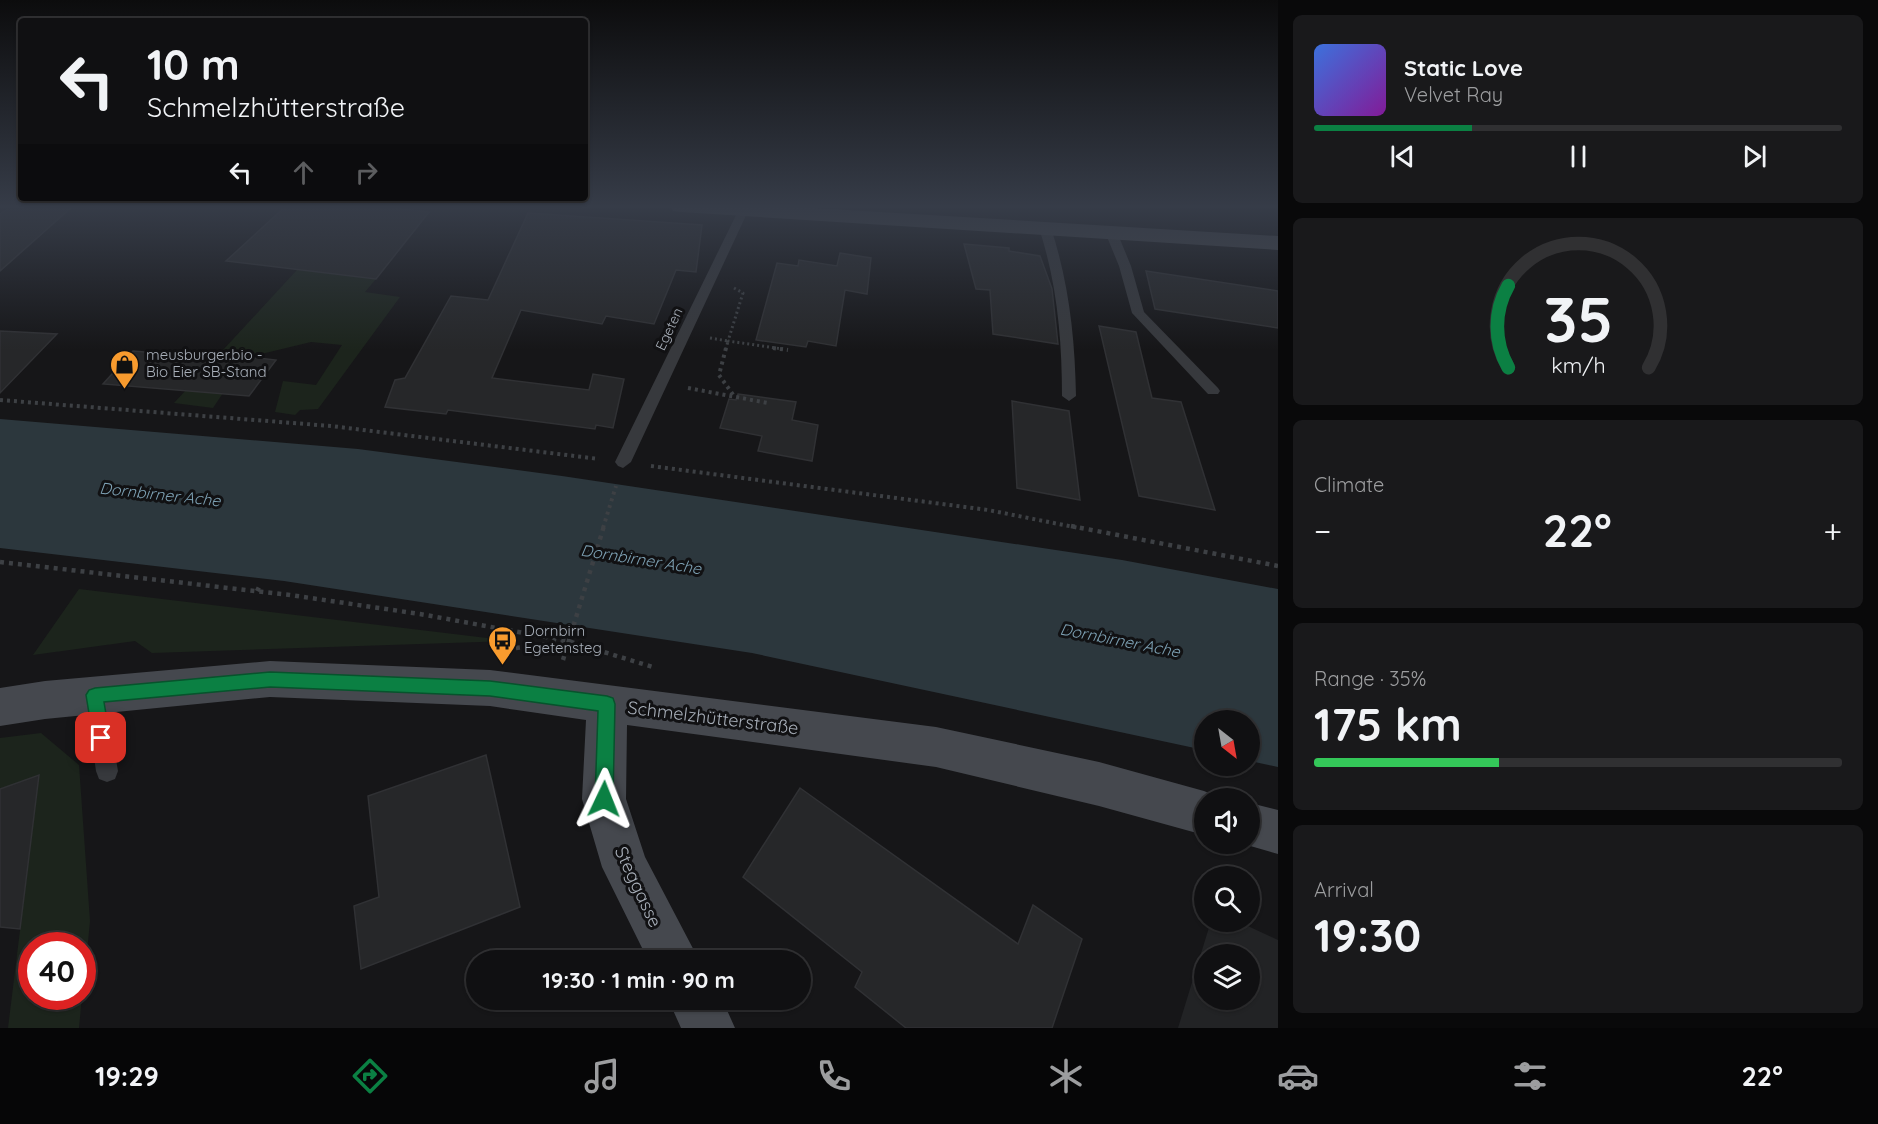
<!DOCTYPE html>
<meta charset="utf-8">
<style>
:root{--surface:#101012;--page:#19191b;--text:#f1f3f6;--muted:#9c9d9f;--line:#303032;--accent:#0b8043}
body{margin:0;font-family:Quicksand,sans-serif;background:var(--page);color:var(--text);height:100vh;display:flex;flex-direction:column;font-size:22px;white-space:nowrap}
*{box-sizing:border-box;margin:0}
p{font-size:20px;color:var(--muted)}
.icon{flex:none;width:33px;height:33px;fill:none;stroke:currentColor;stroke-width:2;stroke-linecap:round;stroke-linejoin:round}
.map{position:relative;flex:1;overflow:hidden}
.panel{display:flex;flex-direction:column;gap:15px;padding:15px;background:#09090a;width:600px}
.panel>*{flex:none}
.top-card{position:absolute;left:18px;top:18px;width:570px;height:183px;border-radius:6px;box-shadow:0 2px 4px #0004,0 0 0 2px var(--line);background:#101012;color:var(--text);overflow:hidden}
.needle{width:39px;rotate:149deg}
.tools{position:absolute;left:1194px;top:710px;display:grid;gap:12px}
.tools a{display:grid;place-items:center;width:66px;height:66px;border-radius:50%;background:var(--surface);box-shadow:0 2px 4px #0004,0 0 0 2px var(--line);font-size:30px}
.speed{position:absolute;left:18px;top:932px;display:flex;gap:12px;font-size:30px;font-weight:700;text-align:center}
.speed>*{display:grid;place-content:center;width:78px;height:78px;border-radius:50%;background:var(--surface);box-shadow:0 2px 4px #0004,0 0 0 2px var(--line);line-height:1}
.speed .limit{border:9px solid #d22;background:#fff;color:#111}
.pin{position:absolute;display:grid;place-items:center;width:51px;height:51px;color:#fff;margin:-26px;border-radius:12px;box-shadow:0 3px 9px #0006}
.me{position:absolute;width:66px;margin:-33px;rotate:2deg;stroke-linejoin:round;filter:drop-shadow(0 0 4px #0008)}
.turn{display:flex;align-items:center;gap:21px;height:126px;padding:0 30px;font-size:27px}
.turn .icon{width:78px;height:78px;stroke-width:2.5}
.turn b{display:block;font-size:42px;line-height:51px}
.lanes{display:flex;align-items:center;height:57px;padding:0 30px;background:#0003;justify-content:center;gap:30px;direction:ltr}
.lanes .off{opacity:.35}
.big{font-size:45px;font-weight:700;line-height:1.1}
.panel .tile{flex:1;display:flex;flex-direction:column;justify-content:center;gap:9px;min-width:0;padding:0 21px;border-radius:9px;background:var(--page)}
.panel .dial{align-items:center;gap:0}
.dial svg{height:156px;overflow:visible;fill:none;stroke:var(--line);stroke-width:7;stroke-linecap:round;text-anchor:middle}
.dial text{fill:var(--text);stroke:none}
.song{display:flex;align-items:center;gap:18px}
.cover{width:72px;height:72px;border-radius:9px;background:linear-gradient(135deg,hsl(220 70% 55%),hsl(290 70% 35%))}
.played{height:6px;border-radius:3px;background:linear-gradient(90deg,var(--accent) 30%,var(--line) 30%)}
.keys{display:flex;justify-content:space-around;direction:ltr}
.heat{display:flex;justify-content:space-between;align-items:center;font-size:33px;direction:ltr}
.charge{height:9px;border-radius:4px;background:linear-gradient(90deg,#34c759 35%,var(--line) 0)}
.trip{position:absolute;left:466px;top:950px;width:345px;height:60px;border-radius:30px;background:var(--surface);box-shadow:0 2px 4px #0004,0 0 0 2px var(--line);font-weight:700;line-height:60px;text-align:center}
.dock{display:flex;height:96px;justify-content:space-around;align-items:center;background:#060607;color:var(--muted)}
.dock .icon{width:42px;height:42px}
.dock .active{color:var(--accent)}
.dock b{font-size:27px;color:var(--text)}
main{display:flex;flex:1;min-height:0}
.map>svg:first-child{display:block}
.built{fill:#222325;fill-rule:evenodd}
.green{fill:#1c241c}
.water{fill:#2c373d}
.building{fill:#262729;stroke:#303134;stroke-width:1.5}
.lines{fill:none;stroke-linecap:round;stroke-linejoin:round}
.path-far2{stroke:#3d4044;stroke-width:3;stroke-dasharray:2 3;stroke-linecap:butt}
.path-far1{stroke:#3d4044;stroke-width:4;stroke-dasharray:3 4;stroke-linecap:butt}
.path{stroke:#3d4044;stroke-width:4.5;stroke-dasharray:4 5;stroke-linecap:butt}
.lane{fill:#37393d;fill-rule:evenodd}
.secondary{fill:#45484e;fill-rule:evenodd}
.route{fill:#0b8043;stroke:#07532c;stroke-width:1.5}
.labels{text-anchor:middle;stroke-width:6;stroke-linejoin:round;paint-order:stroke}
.far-street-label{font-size:14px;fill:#a8afb9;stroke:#111113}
.poi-label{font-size:15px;fill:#a8afb9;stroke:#111113;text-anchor:start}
.water-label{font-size:16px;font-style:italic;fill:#7ea2b5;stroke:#111113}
.near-street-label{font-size:18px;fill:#a8afb9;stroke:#111113}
</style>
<main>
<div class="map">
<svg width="1278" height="1028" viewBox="0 0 1278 1028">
<rect width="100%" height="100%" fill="#161618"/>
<path class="built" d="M 1211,921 L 1237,921 L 1278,940 L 1278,1028 L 1178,1028 ZM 1204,954 L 1250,954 L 1250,999 L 1204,999 Z"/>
<path class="green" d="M 356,206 L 401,206 L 403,209 L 380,206 L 322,271 L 376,279 L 365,292 L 400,297 L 318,409 L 300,410 L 295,415 L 275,412 L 283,381 L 316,385 L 342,345 L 311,342 L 249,357 L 232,355 L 203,391 L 223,393 L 213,408 L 174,403 Z
M 79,589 L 512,641 L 152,653 L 135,641 L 33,655 Z
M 41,733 L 79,765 L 90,921 L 83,994 L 82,945 L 32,945 L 32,996 L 82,996 L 79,1028 L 8,1028 L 39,776 L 0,789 L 0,738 Z"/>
<path class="water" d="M 0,419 L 358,449 L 562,476 L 1122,560 L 1278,589 L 1278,767 L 1250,761 L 1250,720 L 1204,720 L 1204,750 L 752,653 L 284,581 L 0,548 Z"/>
<path class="building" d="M 12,206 L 73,206 L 0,271 L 0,214 Z
M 286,206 L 376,206 L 429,212 L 376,279 L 226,261 Z
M 528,213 L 702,225 L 696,272 L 676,270 L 654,324 L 606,316 L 602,324 L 521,310 L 492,378 L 589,390 L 593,374 L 624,379 L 613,428 L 596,425 L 595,429 L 448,410 L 446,414 L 385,407 L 395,380 L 405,378 L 451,296 L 488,300 Z
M 964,244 L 1009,248 L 1009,251 L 1040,256 L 1052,289 L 1058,344 L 993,334 L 990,290 L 976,289 Z
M 840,253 L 871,258 L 867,294 L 845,290 L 836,346 L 808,341 L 806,347 L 756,340 L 777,263 L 798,266 L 799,260 L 837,266 Z
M 1146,271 L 1278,291 L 1278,328 L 1155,309 Z
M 1099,326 L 1136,332 L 1152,398 L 1181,402 L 1215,510 L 1139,496 Z
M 0,331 L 57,334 L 0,393 Z
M 133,351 L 228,359 L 232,355 L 276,360 L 249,396 L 103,384 Z
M 738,394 L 796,402 L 792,420 L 818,425 L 812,461 L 758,451 L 762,436 L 720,428 L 729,399 L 736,400 Z
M 1012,401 L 1069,411 L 1080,500 L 1017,488 Z
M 486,755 L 520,907 L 361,969 L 354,906 L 379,897 L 368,796 Z
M 39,775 L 20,929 L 0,927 L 0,789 Z
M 800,788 L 1018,944 L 1033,905 L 1082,939 L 1052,1028 L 906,1028 L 855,987 L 862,972 L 743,877 Z"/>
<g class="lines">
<path class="path-far2" d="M 734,288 L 743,293 L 728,341 L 783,349
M 710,338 L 728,341 L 726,349"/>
<path class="path-far1" d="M 726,348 L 719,375 L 734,396
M 773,348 L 788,350
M 688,388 L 768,403
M 0,400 L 331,426 L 599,459
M 651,466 L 988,510 L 1079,528
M 603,528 L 616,486"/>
<path class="path" d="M 1071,526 L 1278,566
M 0,562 L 290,595 L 420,614 L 568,641 L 656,668
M 257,591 L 261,583
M 507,649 L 565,642
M 563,660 L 604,526"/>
<path class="lane" d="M 740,207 L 749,209 L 631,462 L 623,468 L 618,466 L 615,462 Z
M 1045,225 L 1051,228 C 1069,283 1075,338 1076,396 L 1069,401 L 1062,396 C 1062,339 1057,283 1039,228 Z
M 1107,230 L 1117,232 L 1131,266 L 1144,312 L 1218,388 L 1220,391 L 1218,394 L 1208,394 L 1132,313 L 1119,266 L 1105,232 Z
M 95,686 L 102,688 L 105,695 L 118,771 L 115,779 L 107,782 L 99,779 L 96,771 L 85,695 L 88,688 Z"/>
<path class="secondary" d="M 671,206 L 780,206 L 1278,236 L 1278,250 L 681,212 L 673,211 Z
M 270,661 L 490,670 L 936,727 L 1099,762 L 1204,791 L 1220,798 L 1204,798 L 1204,835 L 1099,806 L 936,767 L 627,725 L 626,799 L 645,857 L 699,960 L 648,960 L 602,867 L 582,799 L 586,720 L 490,706 L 270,697 L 45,719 L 0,726 L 0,688 L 45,681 Z
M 1250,803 L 1278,810 L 1278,854 L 1240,843 L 1250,843 Z
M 668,999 L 722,999 L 735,1028 L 681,1028 Z"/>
</g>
<linearGradient id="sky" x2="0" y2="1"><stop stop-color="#0c0c0d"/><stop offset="0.59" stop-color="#363c48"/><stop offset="1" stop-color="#363c48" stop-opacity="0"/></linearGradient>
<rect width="1278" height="350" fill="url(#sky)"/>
<path class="route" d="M 270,672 L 490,681 L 607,696 L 613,698 L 615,704 L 613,799 L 610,805 L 604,808 L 598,805 L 595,799 L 598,711 L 490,696 L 270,687 L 104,702 L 110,738 L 107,744 L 101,746 L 95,744 L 93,738 L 86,695 L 89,690 L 95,688 Z"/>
<defs>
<symbol id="shop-pin" viewBox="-11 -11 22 30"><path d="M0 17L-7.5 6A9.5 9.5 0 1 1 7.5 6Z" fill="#f89b2e" stroke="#111113"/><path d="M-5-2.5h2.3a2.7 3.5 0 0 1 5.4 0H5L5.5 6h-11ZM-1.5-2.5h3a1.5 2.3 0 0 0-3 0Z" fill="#111"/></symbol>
<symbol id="bus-pin" viewBox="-11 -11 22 30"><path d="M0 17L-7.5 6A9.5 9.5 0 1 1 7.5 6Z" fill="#f89b2e" stroke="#111113"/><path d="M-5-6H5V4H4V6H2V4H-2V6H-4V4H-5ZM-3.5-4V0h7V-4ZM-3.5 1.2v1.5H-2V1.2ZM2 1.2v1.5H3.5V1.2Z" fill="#111"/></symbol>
</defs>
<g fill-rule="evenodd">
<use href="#shop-pin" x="108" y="348" width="33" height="45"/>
<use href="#bus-pin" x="486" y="624" width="33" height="45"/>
</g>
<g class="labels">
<g class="far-street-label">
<text transform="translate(669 329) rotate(-65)" y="5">Egeten</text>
</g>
<g class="poi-label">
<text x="146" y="360">meusburger.bio -<tspan x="146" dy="17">Bio Eier SB-Stand</tspan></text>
<text x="524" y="636">Dornbirn<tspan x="524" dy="17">Egetensteg</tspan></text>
</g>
<g class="water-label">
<text transform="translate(160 494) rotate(6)" y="6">Dornbirner Ache</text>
<text transform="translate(641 559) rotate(9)" y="6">Dornbirner Ache</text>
<text transform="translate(1120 640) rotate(11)" y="6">Dornbirner Ache</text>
</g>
<g class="near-street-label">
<text transform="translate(713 718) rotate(7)" y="6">Schmelzhütterstraße</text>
<text transform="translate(638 887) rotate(65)" y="6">Steggasse</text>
</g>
</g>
</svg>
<div class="tools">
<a><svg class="needle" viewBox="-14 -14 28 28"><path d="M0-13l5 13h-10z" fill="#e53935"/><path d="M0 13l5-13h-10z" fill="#9c9d9f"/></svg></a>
<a><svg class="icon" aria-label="sound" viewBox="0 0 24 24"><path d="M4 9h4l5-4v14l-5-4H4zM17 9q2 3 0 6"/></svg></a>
<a><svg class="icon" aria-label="search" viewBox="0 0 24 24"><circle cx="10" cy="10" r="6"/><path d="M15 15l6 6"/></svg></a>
<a><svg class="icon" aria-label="layers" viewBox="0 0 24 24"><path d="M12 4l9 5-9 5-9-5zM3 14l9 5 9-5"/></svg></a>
</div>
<div class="speed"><div class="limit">40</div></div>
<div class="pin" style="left:101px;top:738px;background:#d93025"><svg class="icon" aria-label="arrive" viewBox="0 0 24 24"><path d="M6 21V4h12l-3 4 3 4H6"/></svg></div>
<svg class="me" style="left:604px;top:799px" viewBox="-20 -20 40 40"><path d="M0-17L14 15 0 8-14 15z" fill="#0b8043" stroke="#fff" stroke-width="4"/></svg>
<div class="trip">19:30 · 1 min · 90 m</div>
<div class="top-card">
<div class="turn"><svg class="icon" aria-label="left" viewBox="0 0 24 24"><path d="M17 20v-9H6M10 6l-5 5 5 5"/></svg><div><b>10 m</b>Schmelzhütterstraße</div></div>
<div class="lanes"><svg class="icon" aria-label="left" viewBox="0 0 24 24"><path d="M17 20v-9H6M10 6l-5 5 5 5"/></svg><svg class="icon off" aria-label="ahead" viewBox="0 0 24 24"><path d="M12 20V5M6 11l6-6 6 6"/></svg><svg class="icon off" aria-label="right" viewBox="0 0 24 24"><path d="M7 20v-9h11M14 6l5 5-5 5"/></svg></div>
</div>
</div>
<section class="panel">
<div class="tile">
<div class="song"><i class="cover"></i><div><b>Static Love</b><p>Velvet Ray</p></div></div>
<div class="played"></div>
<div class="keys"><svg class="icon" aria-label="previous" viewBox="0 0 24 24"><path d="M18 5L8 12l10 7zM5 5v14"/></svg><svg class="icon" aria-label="pause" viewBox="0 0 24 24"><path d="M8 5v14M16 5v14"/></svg><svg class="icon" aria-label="next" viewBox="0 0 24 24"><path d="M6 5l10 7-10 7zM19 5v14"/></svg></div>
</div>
<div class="tile dial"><svg viewBox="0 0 100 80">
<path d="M14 69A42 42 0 1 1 86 69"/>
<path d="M14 69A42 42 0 0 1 14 27" stroke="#0b8043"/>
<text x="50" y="56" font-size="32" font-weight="700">35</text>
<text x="50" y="72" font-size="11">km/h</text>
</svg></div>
<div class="tile"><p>Climate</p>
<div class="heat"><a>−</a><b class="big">22°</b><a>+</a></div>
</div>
<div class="tile"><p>Range · 35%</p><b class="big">175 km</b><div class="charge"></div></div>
<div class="tile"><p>Arrival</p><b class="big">19:30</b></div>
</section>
</main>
<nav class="dock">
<b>19:29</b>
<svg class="icon active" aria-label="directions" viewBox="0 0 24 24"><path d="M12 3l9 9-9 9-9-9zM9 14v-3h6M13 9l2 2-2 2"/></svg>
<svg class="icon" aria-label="music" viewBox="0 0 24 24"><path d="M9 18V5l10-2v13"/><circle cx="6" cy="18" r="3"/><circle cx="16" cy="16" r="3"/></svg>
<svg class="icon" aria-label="phone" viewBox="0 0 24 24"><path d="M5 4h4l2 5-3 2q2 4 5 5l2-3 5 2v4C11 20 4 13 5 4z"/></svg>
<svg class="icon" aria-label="climate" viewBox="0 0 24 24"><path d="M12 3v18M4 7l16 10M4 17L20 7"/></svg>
<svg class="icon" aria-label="car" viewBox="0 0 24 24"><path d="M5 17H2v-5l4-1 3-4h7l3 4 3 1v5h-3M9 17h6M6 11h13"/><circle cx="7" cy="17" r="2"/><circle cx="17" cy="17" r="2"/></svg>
<svg class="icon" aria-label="filters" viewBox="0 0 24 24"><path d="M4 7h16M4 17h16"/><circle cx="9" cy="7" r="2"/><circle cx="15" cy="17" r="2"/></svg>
<b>22°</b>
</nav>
